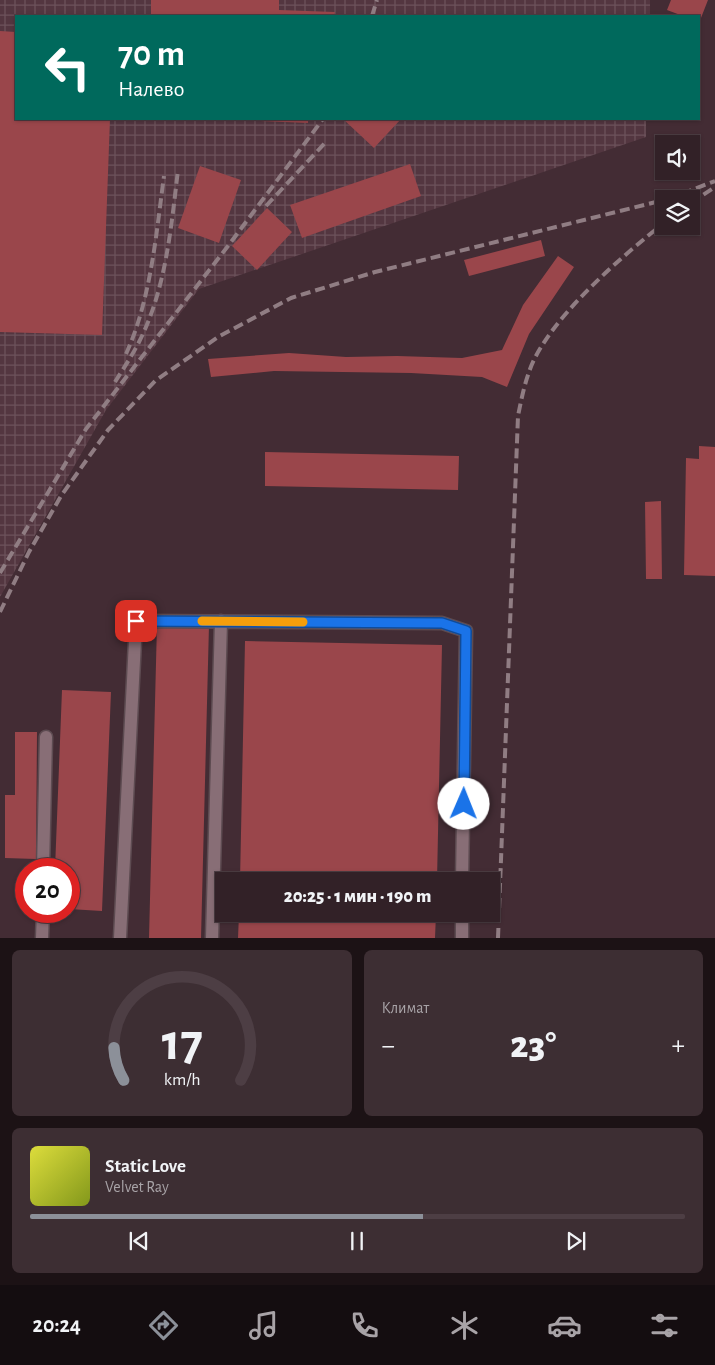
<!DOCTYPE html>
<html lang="ru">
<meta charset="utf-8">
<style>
:root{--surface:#322127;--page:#3d2e33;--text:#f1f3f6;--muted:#a8a3a7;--line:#4d3e44;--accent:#8c9099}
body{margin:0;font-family:"Alegreya Sans",sans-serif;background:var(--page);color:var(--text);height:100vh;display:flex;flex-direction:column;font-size:19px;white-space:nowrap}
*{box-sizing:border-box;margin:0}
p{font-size:16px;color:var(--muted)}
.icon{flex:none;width:28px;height:28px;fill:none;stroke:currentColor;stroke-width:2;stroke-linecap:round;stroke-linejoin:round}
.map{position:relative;height:938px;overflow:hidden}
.details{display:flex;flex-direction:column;gap:12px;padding:12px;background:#1c1215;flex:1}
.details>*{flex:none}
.hud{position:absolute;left:15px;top:15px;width:685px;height:105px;border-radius:0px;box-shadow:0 1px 4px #0004,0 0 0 1px var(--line);background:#00695c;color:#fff;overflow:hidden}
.tools{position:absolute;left:655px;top:135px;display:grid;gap:10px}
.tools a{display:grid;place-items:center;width:45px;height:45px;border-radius:0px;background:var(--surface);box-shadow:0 1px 4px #0004,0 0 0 1px var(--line);font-size:25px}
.speed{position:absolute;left:15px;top:858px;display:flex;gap:10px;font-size:25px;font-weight:700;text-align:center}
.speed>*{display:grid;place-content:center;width:65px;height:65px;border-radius:50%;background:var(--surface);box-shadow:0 1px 4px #0004,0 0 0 1px var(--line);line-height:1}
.speed .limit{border:8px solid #d22;background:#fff;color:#111}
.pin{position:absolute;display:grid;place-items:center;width:42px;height:42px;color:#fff;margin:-21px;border-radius:10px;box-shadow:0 2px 8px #0006}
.me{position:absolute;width:55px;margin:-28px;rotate:1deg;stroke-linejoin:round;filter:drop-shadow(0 0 4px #0008)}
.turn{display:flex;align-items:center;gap:18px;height:105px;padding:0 20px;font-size:22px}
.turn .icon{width:65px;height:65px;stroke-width:2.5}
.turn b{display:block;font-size:35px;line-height:42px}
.big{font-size:38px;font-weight:800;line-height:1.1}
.details .widget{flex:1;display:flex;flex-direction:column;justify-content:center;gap:8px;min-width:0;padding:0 18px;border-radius:8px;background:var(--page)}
.details .dial{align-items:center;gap:0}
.dial svg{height:130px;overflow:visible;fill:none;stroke:var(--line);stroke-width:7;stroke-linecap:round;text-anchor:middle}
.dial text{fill:var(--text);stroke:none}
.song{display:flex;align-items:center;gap:15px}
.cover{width:60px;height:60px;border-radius:8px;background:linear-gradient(135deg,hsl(60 70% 55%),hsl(70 70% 35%))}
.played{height:5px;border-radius:2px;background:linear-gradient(90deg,var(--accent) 60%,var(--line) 60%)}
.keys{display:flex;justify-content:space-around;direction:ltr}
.heat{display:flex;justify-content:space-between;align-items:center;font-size:28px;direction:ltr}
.details .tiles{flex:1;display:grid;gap:12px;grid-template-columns:1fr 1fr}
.widget:last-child{grid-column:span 2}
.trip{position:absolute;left:215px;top:872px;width:285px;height:50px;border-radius:0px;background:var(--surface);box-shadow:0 1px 4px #0004,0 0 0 1px var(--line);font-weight:800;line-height:50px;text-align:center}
.dock{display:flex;height:80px;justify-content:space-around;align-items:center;background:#140d10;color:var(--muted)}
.dock .icon{width:35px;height:35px}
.dock .active{color:var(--accent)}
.dock b{font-size:22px;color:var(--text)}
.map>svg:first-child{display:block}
.industrial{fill:url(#industrial-grid)}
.building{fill:#9a464b}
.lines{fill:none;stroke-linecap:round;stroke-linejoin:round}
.minor-casing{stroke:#5d4b51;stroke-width:15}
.minor{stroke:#886e76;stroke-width:12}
.rail{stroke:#907d83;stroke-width:4;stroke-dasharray:10 5;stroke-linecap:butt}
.route-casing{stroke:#114b97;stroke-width:12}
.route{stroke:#1a73e8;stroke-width:9}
.slow{stroke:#f59e0b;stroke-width:9}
</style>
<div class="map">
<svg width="715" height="938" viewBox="0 0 715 938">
<defs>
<pattern id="industrial-grid" width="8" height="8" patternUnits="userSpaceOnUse" patternTransform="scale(1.25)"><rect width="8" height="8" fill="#533640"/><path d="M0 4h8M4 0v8" fill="none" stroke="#6c525b"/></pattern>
</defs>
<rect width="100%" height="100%" fill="#432c34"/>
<path class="industrial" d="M 0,0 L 650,0 L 650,16 L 16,16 L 16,119 L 646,119 L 646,137 L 199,289 L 106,410 L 0,597 Z"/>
<path class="building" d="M 151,0 L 279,0 L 279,10 L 335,12 L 334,16 L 151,16 Z
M 671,0 L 708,0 L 699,23 L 699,16 L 683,16 L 667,10 Z
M 0,31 L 16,32 L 16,119 L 110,119 L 102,335 L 0,332 Z
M 212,119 L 308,119 L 308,123 Z
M 343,119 L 401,119 L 374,148 Z
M 410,164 L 421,196 L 302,238 L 290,205 Z
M 200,166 L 241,180 L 219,243 L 178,228 Z
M 267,208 L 292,232 L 257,270 L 232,246 Z
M 541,240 L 545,256 L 469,276 L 464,260 Z
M 558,256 L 574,267 L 529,334 L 507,387 L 482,377 L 411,373 L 274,371 L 211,377 L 208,359 L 289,353 L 346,357 L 397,356 L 462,358 L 502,350 L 523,305 Z
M 699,446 L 715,447 L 715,576 L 684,575 L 686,458 L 699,459 Z
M 265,452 L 459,456 L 458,490 L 265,486 Z
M 661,501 L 662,579 L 646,579 L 645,502 Z
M 157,624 L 209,625 L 201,938 L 149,938 Z
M 245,641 L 442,645 L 437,881 L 240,881 Z
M 62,690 L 111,692 L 102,911 L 69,909 L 69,869 L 55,869 Z
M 15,732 L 37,732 L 36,859 L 5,858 L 5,795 L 15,795 Z
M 239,914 L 436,914 L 435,938 L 238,938 Z"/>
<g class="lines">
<defs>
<path id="minor" d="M 43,869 L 46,737
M 42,938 L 43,911
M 120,938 L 136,621 L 442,623 L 466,631 L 462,881
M 212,938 L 221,621
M 462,938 L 462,914"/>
</defs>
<use href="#minor" class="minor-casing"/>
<use href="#minor" class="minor"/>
<path class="rail" d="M 372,16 L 377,0
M 668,199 L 715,181
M 691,203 L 715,187
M 266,206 L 325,143
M 126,354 C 151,299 156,235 164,176
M 115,382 C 123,369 132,356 139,342 C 166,289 171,228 178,170
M 0,573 L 86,429 L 228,246 L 323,119
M 0,612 L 29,552 L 61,496 L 108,430 L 155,381 L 218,337 L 291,298 L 375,272 L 664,200
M 498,938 L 518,416 C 521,401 524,386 529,372 C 546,321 622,256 664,223"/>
</g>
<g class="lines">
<defs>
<path id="route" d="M 136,621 L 442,623 L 466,631 L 464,804"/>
</defs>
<use href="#route" class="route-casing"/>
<use href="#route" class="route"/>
<path class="slow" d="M 202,621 L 303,622"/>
</g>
</svg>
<div class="tools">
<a><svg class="icon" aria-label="sound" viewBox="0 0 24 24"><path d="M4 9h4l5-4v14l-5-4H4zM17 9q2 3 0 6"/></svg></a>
<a><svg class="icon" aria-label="layers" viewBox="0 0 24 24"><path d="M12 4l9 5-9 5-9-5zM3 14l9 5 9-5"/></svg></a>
</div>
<div class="speed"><div class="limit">20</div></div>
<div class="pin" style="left:136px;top:621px;background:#d93025"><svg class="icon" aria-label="arrive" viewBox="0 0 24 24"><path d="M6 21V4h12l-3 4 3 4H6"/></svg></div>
<svg class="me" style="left:464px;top:804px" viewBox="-20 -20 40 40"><circle r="19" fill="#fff"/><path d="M0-13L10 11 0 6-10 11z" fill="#1a73e8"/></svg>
<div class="trip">20:25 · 1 мин · 190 m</div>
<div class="hud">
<div class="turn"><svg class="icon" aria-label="left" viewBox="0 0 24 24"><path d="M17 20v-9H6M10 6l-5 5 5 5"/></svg><div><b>70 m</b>Налево</div></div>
</div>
</div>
<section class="details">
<div class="tiles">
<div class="widget dial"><svg viewBox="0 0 100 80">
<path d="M14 69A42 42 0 1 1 86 69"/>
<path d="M14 69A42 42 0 0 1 8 49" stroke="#8c9099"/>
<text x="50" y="56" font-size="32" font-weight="700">17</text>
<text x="50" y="72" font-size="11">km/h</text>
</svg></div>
<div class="widget"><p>Климат</p>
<div class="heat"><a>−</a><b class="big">23°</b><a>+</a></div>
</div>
<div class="widget">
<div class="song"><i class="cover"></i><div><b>Static Love</b><p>Velvet Ray</p></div></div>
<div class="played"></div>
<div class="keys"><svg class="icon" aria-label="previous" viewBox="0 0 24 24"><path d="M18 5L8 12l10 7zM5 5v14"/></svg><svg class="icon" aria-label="pause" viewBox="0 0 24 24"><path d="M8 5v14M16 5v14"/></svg><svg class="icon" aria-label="next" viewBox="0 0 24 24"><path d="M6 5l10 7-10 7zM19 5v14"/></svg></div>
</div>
</div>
</section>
<nav class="dock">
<b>20:24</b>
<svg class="icon active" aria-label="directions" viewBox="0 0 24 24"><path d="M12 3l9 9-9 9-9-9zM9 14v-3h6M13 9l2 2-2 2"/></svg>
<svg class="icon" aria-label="music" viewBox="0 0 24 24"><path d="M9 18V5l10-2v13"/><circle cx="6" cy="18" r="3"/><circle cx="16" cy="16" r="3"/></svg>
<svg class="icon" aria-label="phone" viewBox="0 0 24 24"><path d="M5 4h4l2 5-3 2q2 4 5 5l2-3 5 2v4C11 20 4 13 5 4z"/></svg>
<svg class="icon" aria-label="climate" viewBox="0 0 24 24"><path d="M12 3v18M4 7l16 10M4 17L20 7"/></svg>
<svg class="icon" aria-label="car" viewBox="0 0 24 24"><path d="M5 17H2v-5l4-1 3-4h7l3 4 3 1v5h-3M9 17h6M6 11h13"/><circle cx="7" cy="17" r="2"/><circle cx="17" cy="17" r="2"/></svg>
<svg class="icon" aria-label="filters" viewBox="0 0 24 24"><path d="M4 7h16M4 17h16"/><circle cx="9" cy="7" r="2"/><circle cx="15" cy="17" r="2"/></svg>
</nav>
